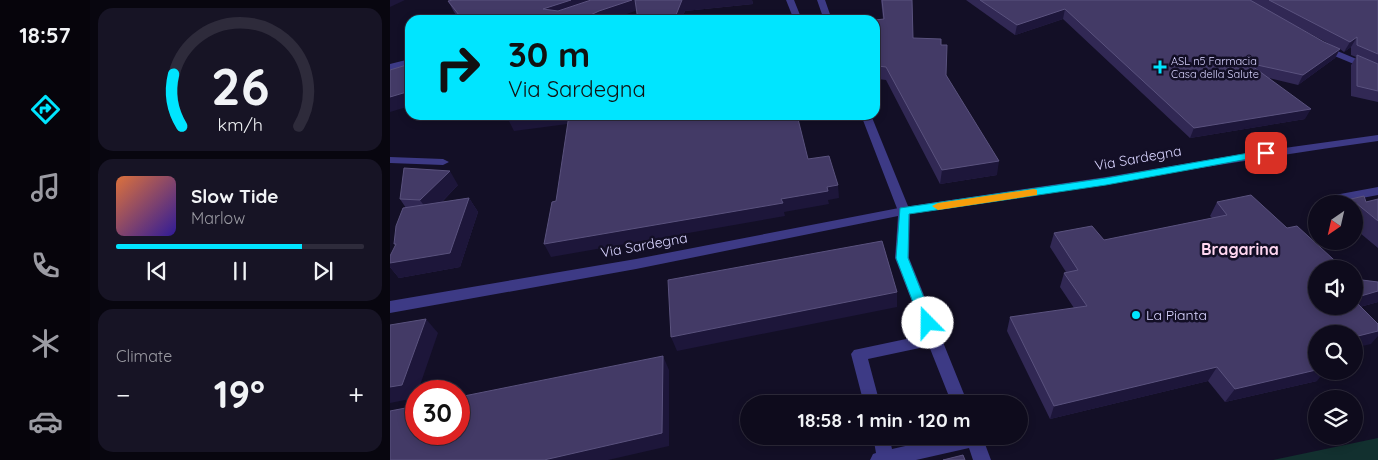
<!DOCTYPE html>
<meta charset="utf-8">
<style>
:root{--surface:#0e0b1c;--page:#171425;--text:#f1f3f6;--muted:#9b9ba3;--line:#2e2b3b;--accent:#00e5ff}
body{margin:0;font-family:Quicksand,sans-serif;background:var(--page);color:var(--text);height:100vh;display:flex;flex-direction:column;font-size:19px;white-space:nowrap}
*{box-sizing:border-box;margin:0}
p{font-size:16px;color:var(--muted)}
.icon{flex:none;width:28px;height:28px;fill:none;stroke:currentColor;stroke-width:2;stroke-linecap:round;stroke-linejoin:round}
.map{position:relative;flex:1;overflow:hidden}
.panel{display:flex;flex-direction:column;gap:8px;padding:8px;background:#08060f;width:300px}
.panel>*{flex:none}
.guide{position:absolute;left:15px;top:15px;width:475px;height:105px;border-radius:15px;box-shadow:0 2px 8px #0003,0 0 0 1px var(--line);background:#00e5ff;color:#111;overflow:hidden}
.needle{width:32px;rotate:214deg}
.fabs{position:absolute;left:918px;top:195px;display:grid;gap:10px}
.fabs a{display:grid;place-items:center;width:55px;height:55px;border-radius:50%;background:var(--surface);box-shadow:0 2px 8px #0003,0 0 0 1px var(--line);font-size:25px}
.speed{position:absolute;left:15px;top:380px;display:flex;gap:10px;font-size:25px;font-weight:700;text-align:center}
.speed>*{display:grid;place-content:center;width:65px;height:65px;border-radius:50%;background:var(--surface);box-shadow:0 2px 8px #0003,0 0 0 1px var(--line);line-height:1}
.speed .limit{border:8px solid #d22;background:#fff;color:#111}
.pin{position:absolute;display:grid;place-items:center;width:42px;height:42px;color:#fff;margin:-21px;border-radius:10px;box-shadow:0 2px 8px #0006}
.me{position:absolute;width:55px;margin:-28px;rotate:338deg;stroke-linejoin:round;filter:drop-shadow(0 0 4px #0008)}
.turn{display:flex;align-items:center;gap:18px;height:105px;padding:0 20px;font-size:22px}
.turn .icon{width:65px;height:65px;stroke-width:2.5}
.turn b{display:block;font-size:35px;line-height:42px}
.big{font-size:38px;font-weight:700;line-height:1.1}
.panel .tile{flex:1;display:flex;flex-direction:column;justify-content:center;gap:8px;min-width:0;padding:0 18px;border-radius:15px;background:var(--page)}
.panel .dial{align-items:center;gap:0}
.dial svg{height:130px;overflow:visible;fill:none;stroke:var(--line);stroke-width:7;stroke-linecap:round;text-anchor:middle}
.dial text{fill:var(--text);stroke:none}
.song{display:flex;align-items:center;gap:15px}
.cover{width:60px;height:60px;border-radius:8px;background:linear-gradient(135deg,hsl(20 70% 55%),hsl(250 70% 35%))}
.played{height:5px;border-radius:2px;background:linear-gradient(90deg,var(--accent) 75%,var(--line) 75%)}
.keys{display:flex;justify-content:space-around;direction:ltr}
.heat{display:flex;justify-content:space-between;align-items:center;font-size:28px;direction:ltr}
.trip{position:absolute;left:350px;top:395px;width:288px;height:50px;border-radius:25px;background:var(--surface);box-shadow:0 2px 8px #0003,0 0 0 1px var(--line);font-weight:700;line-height:50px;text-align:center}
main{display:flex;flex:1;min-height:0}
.dock{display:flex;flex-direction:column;width:90px;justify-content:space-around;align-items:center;background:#06040b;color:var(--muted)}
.dock .icon{width:35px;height:35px}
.dock .on{color:var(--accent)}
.dock b{font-size:22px;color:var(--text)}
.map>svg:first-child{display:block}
.green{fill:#12302f}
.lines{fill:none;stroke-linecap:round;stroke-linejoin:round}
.lane{fill:#3d3a85;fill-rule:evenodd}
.street{fill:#3d3a85;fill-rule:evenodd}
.wall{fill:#312854;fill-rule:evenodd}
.shaded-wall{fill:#1d163a}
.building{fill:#433a66;stroke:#5a527e}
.route{fill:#00e5ff;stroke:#0095a6}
.slow{fill:#f59e0b}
.poi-dot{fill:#00e5ff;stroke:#130f26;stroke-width:2}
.labels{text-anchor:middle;stroke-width:5;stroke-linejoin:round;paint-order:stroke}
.far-poi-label{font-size:11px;fill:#d9d4ff;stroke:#130f26;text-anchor:start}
.street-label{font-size:14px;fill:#d9d4ff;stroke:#130f26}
.poi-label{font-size:14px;fill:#d9d4ff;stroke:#130f26;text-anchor:start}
.quarter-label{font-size:16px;font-weight:bold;fill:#ffd6f0;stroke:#130f26}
</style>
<main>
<nav class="dock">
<b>18:57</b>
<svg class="icon on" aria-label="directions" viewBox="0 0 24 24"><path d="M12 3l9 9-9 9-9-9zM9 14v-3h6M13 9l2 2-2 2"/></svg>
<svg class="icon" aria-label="music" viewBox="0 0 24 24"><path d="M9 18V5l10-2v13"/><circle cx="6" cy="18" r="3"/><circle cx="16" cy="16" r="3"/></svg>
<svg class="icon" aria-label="phone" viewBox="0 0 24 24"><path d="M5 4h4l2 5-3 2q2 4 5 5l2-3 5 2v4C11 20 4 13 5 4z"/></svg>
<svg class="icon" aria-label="climate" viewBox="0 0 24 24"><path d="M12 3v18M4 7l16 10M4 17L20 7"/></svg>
<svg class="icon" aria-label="car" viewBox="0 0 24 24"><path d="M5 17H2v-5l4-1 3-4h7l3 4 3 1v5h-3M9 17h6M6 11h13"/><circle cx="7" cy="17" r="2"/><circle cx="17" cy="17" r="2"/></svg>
</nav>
<section class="panel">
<div class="tile dial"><svg viewBox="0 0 100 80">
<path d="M14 69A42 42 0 1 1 86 69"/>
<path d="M14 69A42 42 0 0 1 9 37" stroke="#00e5ff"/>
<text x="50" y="56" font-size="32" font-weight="700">26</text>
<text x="50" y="72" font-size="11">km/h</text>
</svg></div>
<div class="tile">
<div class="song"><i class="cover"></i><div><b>Slow Tide</b><p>Marlow</p></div></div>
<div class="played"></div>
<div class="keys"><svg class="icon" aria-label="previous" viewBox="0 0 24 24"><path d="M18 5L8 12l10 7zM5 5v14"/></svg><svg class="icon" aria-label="pause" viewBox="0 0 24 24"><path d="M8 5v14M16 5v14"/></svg><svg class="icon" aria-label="next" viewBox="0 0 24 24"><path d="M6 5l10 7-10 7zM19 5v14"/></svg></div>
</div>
<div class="tile"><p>Climate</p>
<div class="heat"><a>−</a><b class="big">19°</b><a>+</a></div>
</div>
</section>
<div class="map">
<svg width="988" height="460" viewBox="0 0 988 460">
<rect width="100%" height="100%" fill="#130f26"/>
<path class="green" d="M 988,438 L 988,460 L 883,460 Z"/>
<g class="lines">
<path class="lane" d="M 427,0 L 435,0 L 442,20 L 434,20 Z
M 471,115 L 481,115 L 520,211 L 518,214 L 514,215 L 508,211 Z"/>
<path class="street" d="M 396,0 L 404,0 L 412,20 L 404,20 Z
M 933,45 L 988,68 L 988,74 L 930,50 L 929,48 Z
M 20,59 L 20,65 L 0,70 L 0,64 Z
M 988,135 L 988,141 C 832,163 676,191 520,214 L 519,258 L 578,404 L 562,404 L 539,346 L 478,359 L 490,404 L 474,404 L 461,354 L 464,350 L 535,335 L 505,258 L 508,216 L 246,269 L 0,313 L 0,301 L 246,259 L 514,207 L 716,177 L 858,153 Z
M 0,157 L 53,159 L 59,162 L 53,165 L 0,163 Z
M 988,187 L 988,195 L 940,204 L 930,204 L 928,201 L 934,197 Z
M 483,436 L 499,436 L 502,449 L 560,436 L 592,436 L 601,460 L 583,460 L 579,448 L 526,460 L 480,460 L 483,454 L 486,453 Z"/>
</g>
<path class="wall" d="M 63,0 L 362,0 L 363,4 L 295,11 L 291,20 L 248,20 L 246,10 L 219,20 L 70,20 L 64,12 L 58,1 Z
M 491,0 L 522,0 L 523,38 L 556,75 L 607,175 L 550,184 L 496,80 L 488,79 L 488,72 L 485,71 L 485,20 L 493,19 Z
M 576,0 L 988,0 L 988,102 L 961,96 L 961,65 L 966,57 L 961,55 L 961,47 L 954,52 L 950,49 L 945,58 L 908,85 L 879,78 L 915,119 L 800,138 L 673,19 L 625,35 ZM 891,18 L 943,46 L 934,42 Z
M 68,185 L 52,202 L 79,198 L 88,212 L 70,267 L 9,278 L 0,267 L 0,263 L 16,208 L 10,199 Z
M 961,199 L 976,202 L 988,199 L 988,248 L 964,228 L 964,204 L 957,204 Z
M 827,202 L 897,228 L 964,279 L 988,282 L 988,302 L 970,307 L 981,344 L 926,334 L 927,381 L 835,402 L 818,381 L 660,419 L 617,331 L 620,317 L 684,308 L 670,287 L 674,273 L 676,272 L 660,247 L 664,233 L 714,240 L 822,218 L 820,216 Z"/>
<path class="shaded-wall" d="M 0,0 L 15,0 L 0,7 Z
M 181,0 L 218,0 L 158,20 L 153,9 Z
M 242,0 L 245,0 L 248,10 L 219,20 L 190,20 L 209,11 Z
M 292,0 L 362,0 L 363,4 L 295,11 L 291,20 L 284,20 Z
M 675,9 L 673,19 L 625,35 L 627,25 Z
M 967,37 L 961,47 L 954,52 L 960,42 Z
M 950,49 L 945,58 L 908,85 L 913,75 Z
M 20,91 L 20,106 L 0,112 L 0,97 Z
M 921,109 L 915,119 L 800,138 L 804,128 Z
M 147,115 L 182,115 L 185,123 L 124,131 L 118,119 Z
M 609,161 L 607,175 L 550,184 L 552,170 Z
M 60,171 L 68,185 L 40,214 L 30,200 Z
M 448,185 L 449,198 L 438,200 L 439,204 L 394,212 L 395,216 L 161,257 L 154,244 L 391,199 L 437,187 Z
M 79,198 L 88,212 L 70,267 L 9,278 L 0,267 L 0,263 Z
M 988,291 L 988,302 L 951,312 L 964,306 L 964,298 Z
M 507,292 L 507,307 L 287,351 L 281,337 Z
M 36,319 L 48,333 L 28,391 L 26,391 L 25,398 L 0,403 L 0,387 Z
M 988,331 L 988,336 L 981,344 L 964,348 L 964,337 Z
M 926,345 L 926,356 L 920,347 Z
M 273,356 L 279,370 L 279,446 L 218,460 L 154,460 Z
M 827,367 L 818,381 L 660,419 L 664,406 Z
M 926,370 L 926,371 L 935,371 L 927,381 L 835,402 L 845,389 Z"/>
<path class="building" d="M 63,0 L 181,0 L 153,9 L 168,11 L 201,0 L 242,0 L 209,11 L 190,20 L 73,20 L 58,1 Z
M 245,0 L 292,0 L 284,20 L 248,20 Z
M 492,0 L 522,0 L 523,38 L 551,39 L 551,45 L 557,45 L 556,75 L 609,161 L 552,170 L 496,67 L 488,66 L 488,59 L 485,58 L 486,52 L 485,52 L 485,20 L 494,19 Z
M 590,0 L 860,0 L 934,42 L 950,49 L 913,75 L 858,63 L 921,109 L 804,128 L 675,9 L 627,25 Z
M 879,0 L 988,0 L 988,54 L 967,45 L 967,37 L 960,42 Z
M 967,55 L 988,64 L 988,91 L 967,86 Z
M 20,64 L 20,91 L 0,97 L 0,70 Z
M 118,115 L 147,115 L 118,119 Z
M 179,115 L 407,115 L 418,159 L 439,156 L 448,185 L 437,187 L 438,191 L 391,199 L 393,203 L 154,244 L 162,202 L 166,201 Z
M 14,168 L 60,171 L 30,200 L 10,199 Z
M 861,195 L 897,228 L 907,226 L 954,269 L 926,269 L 926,306 L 964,306 L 964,300 L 988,324 L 988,331 L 964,337 L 964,334 L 926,334 L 926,345 L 920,347 L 926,354 L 926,370 L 845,389 L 827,367 L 664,406 L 620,317 L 697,306 L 674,273 L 688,270 L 664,233 L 702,226 L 714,240 L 837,215 L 827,202 Z
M 974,196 L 976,202 L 988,199 L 988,221 L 961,199 Z
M 79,198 L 60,253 L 0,263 L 0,256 L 6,244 L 4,244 L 6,226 L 13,208 Z
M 492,241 L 507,292 L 281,337 L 278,280 Z
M 964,279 L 988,282 L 988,291 L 964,298 Z
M 36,319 L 12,385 L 0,387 L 0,325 Z
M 273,356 L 272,433 L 154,460 L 0,460 L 0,411 L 26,406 L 26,434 L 69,434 L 69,397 Z
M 573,455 L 575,460 L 553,460 Z"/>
<path class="route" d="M 876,150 L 881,153 L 880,155 L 716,185 L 519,214 L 518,258 L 544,323 L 538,328 L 531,323 L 506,258 L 510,208 L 716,178 Z"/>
<path class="slow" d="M 644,189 L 647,190 L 647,195 L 548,210 L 542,206 L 548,203 Z"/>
<g class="poi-dot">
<path d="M767.5 59.5h5v5h5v5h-5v5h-5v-5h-5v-5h5z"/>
<circle cx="746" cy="315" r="5"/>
</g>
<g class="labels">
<g class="far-poi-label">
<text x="781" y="65">ASL n5 Farmacia<tspan x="781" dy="13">Casa della Salute</tspan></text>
</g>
<g class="street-label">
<text transform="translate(748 158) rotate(-10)" y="5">Via Sardegna</text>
<text transform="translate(254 245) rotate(-10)" y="5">Via Sardegna</text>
</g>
<g class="poi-label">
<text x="756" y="320">La Pianta</text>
</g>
<g class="quarter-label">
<text x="850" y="255">Bragarina</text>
</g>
</g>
</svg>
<div class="fabs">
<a><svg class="needle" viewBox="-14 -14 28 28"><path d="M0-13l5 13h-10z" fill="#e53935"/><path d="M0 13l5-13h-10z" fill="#9b9ba3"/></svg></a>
<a><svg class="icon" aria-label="sound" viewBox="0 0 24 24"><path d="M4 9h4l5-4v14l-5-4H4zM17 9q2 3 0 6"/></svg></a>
<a><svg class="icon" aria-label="search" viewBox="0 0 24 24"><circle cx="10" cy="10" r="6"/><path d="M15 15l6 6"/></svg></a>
<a><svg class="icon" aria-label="layers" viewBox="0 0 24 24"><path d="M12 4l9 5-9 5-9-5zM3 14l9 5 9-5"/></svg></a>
</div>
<div class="speed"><div class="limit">30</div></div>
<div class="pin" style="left:876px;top:153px;background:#d93025"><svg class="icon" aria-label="arrive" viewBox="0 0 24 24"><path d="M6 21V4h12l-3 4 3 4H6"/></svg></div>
<svg class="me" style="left:538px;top:323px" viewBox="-20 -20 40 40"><circle r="19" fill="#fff"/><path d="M0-13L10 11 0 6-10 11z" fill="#00e5ff"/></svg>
<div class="trip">18:58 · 1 min · 120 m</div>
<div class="guide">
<div class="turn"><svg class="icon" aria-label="right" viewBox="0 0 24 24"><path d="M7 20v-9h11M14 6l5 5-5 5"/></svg><div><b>30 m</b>Via Sardegna</div></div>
</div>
</div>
</main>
